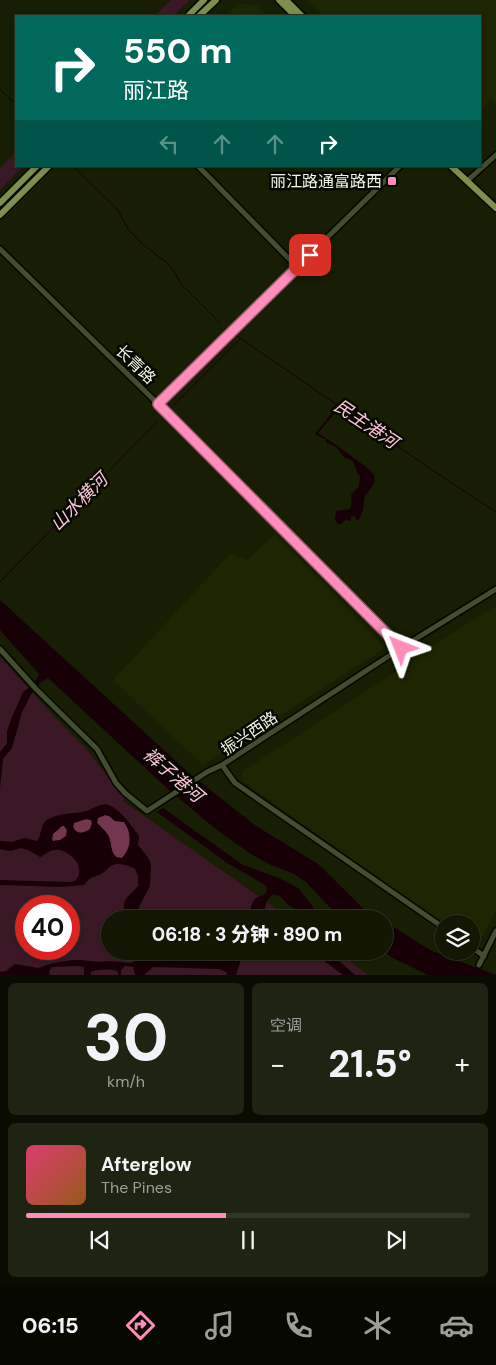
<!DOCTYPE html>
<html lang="zh">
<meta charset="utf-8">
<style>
:root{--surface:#121602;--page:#1f2311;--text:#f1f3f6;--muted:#9c9f99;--line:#313524;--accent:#ff8eba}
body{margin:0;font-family:"DM Sans","Noto Sans SC",sans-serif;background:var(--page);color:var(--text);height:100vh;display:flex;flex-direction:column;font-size:19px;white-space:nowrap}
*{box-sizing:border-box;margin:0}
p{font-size:16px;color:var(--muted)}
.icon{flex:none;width:28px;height:28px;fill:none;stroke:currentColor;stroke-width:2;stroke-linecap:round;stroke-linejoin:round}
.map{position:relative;height:975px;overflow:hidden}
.sheet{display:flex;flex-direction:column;gap:8px;padding:8px;background:#0a0c01;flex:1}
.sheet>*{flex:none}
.top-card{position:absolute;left:15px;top:15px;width:466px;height:152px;border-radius:0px;box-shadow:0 1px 4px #0004,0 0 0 1px var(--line);background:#00695c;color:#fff;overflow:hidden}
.buttons{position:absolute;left:435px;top:915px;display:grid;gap:10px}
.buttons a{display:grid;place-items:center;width:45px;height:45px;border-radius:50%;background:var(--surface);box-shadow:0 1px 4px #0004,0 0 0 1px var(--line);font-size:25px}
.speed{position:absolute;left:15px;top:895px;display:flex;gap:10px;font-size:25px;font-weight:700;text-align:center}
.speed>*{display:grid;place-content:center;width:65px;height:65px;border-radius:50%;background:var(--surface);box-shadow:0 1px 4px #0004,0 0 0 1px var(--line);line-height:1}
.speed .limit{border:8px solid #d22;background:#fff;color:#111}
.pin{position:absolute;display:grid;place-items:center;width:42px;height:42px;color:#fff;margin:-21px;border-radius:10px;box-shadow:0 2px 8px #0006}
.me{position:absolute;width:55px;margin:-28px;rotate:315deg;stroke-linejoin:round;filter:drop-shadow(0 0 4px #0008)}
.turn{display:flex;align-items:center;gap:18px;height:105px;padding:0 25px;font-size:22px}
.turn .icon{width:65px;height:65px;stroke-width:2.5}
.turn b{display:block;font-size:35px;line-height:42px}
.lanes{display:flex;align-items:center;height:48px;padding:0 25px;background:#0003;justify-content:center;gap:25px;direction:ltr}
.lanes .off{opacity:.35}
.big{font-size:38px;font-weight:800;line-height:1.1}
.sheet .widget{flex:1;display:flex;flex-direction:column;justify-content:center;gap:8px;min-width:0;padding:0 18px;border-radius:8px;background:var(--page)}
.sheet .dial{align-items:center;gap:0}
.dial b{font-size:65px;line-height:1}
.song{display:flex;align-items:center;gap:15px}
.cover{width:60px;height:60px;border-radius:8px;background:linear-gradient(135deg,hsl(340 70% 55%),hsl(30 70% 35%))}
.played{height:5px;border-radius:2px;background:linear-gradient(90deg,var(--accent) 45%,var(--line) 45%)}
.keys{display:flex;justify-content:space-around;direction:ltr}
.heat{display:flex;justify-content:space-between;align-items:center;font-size:28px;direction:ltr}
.sheet .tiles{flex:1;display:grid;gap:8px;grid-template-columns:1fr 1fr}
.widget:last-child{grid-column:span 2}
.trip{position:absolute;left:101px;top:910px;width:292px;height:50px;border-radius:25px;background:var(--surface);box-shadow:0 1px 4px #0004,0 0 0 1px var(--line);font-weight:800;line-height:50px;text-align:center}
.tab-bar{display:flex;height:80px;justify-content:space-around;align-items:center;background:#070901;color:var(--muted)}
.tab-bar .icon{width:35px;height:35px}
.tab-bar .active{color:var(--accent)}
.tab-bar b{font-size:22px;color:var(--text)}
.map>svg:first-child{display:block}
.built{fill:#1e2502}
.green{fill:#3a1826;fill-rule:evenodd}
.forest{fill:#72374e}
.water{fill:#170006;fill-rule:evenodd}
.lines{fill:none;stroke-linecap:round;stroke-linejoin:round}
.stream{stroke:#170006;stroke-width:1}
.minor-casing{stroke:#040800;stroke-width:8}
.major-casing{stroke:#040800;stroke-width:9}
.minor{stroke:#454d30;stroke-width:5}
.major{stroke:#7d8e4d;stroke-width:6}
.route-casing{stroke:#a65c79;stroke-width:12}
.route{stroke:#ff8eba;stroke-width:9}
.poi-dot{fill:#ff8eba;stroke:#050701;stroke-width:2}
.labels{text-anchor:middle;stroke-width:5;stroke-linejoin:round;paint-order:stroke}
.poi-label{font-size:16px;fill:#f0f6e4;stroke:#050701;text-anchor:end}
.street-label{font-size:16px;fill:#f0f6e4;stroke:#050701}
.water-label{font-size:18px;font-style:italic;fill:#fcc3d6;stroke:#050701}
</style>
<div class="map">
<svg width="496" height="975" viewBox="0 0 496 975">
<rect width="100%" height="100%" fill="#181e03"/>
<path class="built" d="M 307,0 L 496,0 L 496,104 L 491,99 L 480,112 L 480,16 L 324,16 Z
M 239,3 L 257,5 L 268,16 L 226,16 Z
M 275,534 L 384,647 L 384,649 L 203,765 L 113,680 L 230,554 L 247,560 Z
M 496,606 L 496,910 L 476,949 L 471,945 L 471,924 L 444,924 L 444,925 L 241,780 L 243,771 L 397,671 L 396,668 Z"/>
<path class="green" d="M 171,0 L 190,0 L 173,16 L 154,16 Z
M 16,152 L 16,166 L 23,166 L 0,190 L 0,168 Z
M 0,657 L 53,715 L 88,751 L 124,798 L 123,801 L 291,919 L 110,919 L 110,951 L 336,951 L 368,975 L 0,975 ZM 26,906 L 69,906 L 69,949 L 26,949 Z"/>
<path class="forest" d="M 105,815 L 109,816 L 115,821 L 124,822 C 132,833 132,847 122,858 C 109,858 113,844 108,835 C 105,831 101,827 97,823 L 98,818 Z
M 86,819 L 91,820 L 92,823 L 90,829 C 83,834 71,835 74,823 Z
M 62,826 L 64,826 L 67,830 L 66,836 L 60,840 L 53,841 L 52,839 L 53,834 Z"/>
<path class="water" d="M 334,410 L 336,412 L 318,433 L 338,446 L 370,470 L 374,475 L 375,482 L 364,498 C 364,507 363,513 358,521 L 354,516 L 352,516 L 350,521 L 346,520 L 339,525 L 335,520 L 336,511 C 350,508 353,513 351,495 L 359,486 L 360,476 L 358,475 L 353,461 L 344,457 L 336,447 L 327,443 L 325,439 L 315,434 Z
M 0,600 L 189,773 L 256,826 L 318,864 L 365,910 L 379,919 L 341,919 L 306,882 L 294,874 L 271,865 L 251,854 L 217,830 L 169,790 L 48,678 L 40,683 L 33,691 L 22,712 L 12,748 L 3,759 L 0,788 L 0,752 L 7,743 L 7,731 L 12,717 L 23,692 L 34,684 L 39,674 L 0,630 Z
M 106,804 C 121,809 130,824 139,836 L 138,845 L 147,856 L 150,861 L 151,865 L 150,886 L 139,907 L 138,911 L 139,915 L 144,918 L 147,918 L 154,915 L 158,915 L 169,918 L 185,915 L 200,919 L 125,919 C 122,897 125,901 138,886 L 138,876 L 135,869 C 128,865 118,862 111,866 C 107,869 105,872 101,874 C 91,878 92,876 84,885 L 62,887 L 0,885 L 0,880 L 69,882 L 75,881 C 78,877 80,874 79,869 C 79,860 64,848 55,850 C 49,850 45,855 40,857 L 28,850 L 21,848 L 10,851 L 0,849 L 0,841 L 12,842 L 24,838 L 37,841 C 42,835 40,824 47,820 C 57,813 75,814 87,811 C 94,808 98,805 106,804 ZM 105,815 L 109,816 L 115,821 L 124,822 C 132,833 132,848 122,858 C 109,858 113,844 108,835 C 105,830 101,827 97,823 L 98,818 ZM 86,819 L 91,820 L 92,823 L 90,829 C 84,834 77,835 73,827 L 74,823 ZM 62,826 L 64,826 L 67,830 L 66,836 L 60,840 L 53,841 L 52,839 L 53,834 Z
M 163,808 L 243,865 L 279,878 L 298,888 L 312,905 L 315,911 L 317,919 L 307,919 C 302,914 296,910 290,906 C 284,902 282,895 273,894 L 267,901 L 264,911 L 258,919 L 248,919 C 250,913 250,904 255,899 C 258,896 263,896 266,893 L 267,888 L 265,885 L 227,863 L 157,812 Z
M 385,922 L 432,951 L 496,975 L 428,975 L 393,958 L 382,951 L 385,951 Z
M 236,951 L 244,951 L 236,975 L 227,975 L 226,972 L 219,969 L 153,967 L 144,975 L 135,975 L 133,967 L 125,966 L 121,970 L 121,975 L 119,975 L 117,971 C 109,969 98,969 91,972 L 91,975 L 84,975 L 84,967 L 78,966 L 52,967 L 49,971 L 50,975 L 0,975 L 0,972 L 6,971 L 15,964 L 38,968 L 53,963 L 72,960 L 81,960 L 99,962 L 109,961 L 131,963 L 138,959 L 201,959 C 212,956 226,962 234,956 Z
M 308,951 L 326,951 L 337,959 L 355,975 L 343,975 L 316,955 Z"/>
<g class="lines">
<path class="stream" d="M 0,89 L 16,105
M 73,166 L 117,209 L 128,229 L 141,243 L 165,261 L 174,271 L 181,284 L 220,323
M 237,336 L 444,478 L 496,512
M 174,405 L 241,338
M 0,582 L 158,421"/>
<defs>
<path id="minor" d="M 198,166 L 298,268
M 467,181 L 496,155
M 0,249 L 158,404 L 401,648
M 158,404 L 400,166
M 0,649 L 36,689 L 97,749 L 116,783 L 125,793 L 147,811 L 207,772 L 222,765
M 444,928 L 235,783 L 222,765 L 401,648 L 496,589
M 471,947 L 484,956
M 479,965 L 496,931"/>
<path id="major" d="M 279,0 L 295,16
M 286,0 L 302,16
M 188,16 L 204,0
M 199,16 L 216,0
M 451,166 L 496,208
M 0,203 L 37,166
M 0,215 L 49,166"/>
</defs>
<use href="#minor" class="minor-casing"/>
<use href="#major" class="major-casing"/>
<use href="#minor" class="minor"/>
<use href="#major" class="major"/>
</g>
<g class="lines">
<defs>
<path id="route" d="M 310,255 L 158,404 L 401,648"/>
</defs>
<use href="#route" class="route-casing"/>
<use href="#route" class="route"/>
</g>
<rect class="poi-dot" x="387" y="176" width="10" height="10" rx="2.5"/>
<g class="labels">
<g class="poi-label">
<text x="382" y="187">丽江路通富路西</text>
</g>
<g class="street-label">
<text transform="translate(136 364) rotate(44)" y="6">长青路</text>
<text transform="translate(249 733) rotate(-34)" y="6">振兴西路</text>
</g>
<g class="water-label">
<text transform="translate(366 424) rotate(34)" y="6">民主港河</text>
<text transform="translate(79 502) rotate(-45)" y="6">山水横河</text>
<text transform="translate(173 775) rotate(41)" y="6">裤子港河</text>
</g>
</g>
</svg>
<div class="buttons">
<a><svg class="icon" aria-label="layers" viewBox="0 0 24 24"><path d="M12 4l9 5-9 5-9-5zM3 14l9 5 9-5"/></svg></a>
</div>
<div class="speed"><div class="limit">40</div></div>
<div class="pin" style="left:310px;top:255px;background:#d93025"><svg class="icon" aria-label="arrive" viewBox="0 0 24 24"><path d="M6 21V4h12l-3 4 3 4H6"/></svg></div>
<svg class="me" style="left:401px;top:648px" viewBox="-20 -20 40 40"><path d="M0-17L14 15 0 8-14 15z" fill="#ff8eba" stroke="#fff" stroke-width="4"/></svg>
<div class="trip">06:18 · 3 分钟 · 890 m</div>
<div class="top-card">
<div class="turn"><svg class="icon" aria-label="right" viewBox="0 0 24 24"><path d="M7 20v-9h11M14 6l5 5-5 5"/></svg><div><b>550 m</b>丽江路</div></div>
<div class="lanes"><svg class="icon off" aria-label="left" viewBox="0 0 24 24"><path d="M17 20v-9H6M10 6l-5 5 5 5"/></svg><svg class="icon off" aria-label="ahead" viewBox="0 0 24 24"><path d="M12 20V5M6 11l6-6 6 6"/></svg><svg class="icon off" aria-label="ahead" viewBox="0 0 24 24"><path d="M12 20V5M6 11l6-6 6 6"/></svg><svg class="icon" aria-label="right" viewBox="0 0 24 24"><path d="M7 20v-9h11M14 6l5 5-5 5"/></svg></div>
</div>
</div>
<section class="sheet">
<div class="tiles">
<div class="widget dial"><b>30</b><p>km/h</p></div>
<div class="widget"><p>空调</p>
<div class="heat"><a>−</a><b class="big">21.5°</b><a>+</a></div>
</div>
<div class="widget">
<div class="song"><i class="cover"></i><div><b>Afterglow</b><p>The Pines</p></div></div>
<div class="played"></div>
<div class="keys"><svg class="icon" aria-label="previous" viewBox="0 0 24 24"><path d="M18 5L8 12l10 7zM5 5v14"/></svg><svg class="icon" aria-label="pause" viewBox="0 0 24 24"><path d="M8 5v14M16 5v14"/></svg><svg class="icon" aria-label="next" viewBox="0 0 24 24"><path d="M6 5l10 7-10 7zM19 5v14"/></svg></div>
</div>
</div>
</section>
<nav class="tab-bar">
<b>06:15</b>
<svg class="icon active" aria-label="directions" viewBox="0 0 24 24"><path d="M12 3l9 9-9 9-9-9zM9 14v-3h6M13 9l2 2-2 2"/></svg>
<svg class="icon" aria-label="music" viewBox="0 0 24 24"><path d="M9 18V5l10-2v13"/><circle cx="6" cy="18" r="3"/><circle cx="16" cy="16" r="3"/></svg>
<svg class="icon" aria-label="phone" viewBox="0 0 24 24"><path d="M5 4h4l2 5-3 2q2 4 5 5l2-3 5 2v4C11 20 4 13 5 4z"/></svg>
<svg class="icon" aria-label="climate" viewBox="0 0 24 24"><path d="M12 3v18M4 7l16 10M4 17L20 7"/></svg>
<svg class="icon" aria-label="car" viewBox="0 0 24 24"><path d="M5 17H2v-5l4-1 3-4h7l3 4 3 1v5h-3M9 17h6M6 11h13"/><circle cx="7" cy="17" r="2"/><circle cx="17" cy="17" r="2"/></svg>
</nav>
